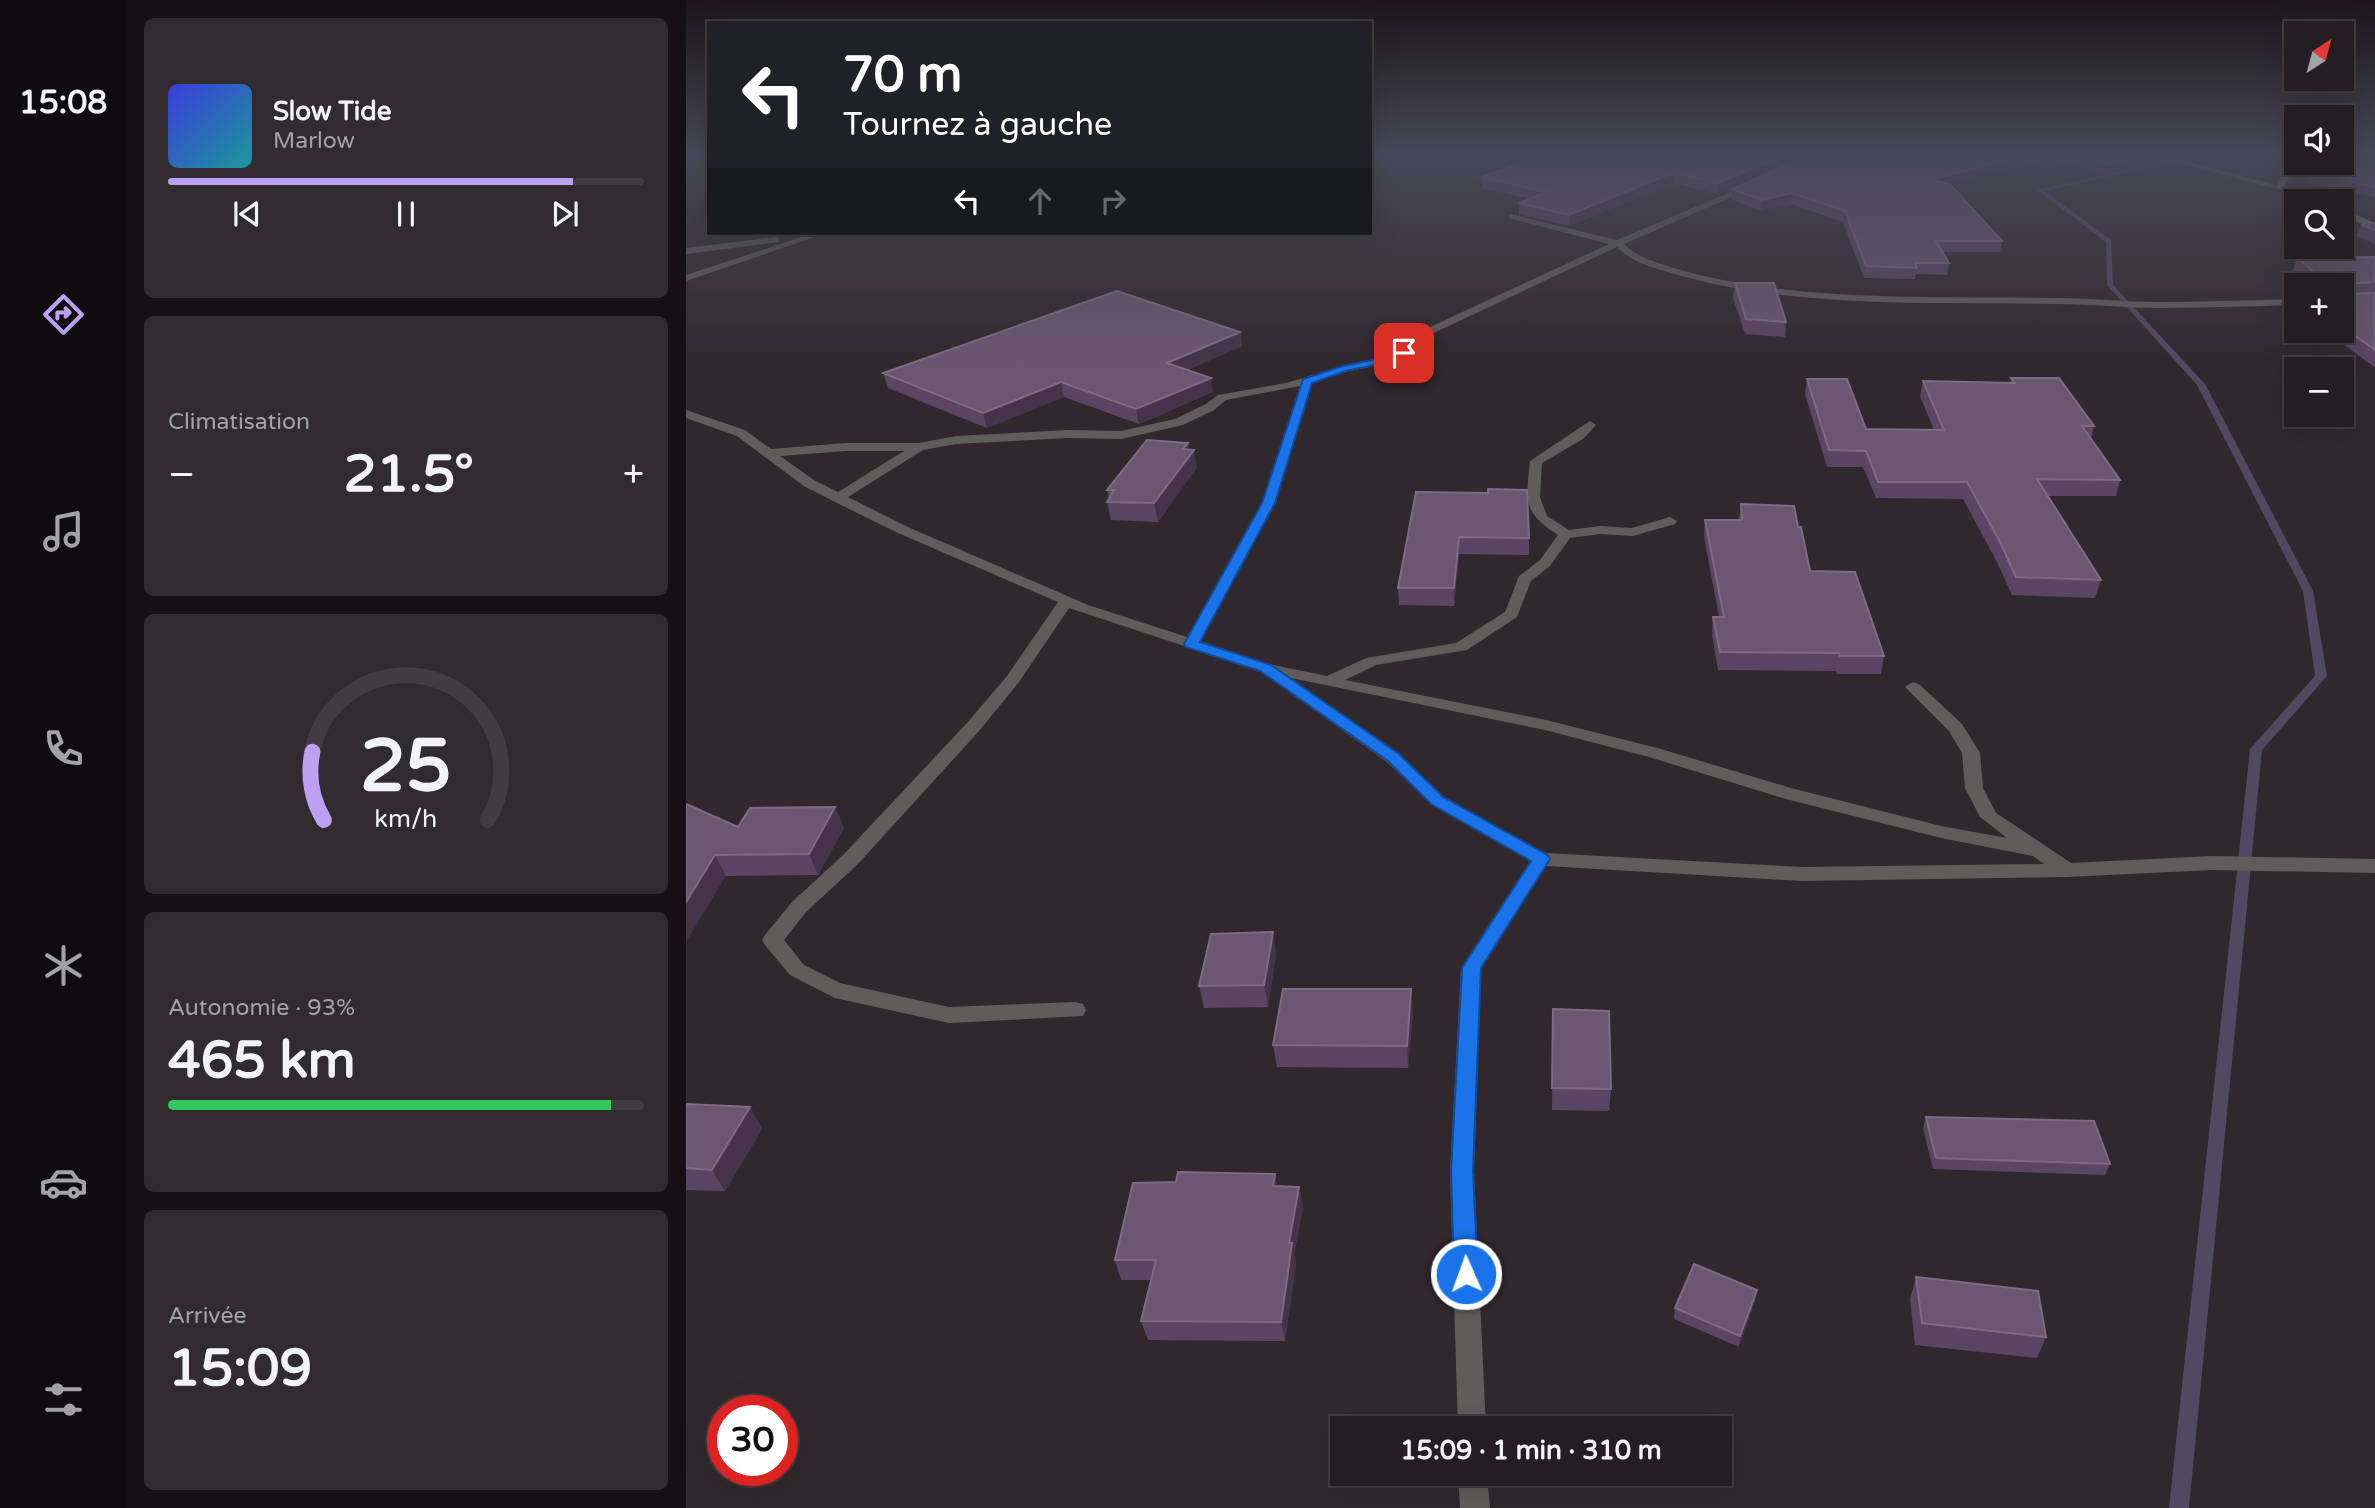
<!DOCTYPE html>
<html lang="fr">
<meta charset="utf-8">
<style>
:root{--surface:#241e22;--page:#302b2f;--text:#f1f3f6;--muted:#a3a2a5;--line:#413c40;--accent:#bca0f2}
body{margin:0;font-family:"Varela Round",sans-serif;background:var(--page);color:var(--text);height:100vh;display:flex;flex-direction:column;font-size:26px;white-space:nowrap}
*{box-sizing:border-box;margin:0}
p{font-size:23px;color:var(--muted)}
.icon{flex:none;width:38px;height:38px;fill:none;stroke:currentColor;stroke-width:2;stroke-linecap:round;stroke-linejoin:round}
.map{position:relative;flex:1;overflow:hidden}
.drawer{display:flex;flex-direction:column;gap:18px;padding:18px;background:#141013;width:560px}
.drawer>*{flex:none}
.hud{position:absolute;left:21px;top:21px;width:665px;height:214px;border-radius:0px;box-shadow:0 7px 28px #0002,0 0 0 2px var(--line);background:#202124;color:#fff;overflow:hidden}
.needle{width:46px;rotate:36deg}
.tools{position:absolute;left:1598px;top:21px;display:grid;gap:14px}
.tools a{display:grid;place-items:center;width:70px;height:70px;border-radius:0px;background:var(--surface);box-shadow:0 7px 28px #0002,0 0 0 2px var(--line);font-size:35px}
.speed{position:absolute;left:21px;top:1395px;display:flex;gap:14px;font-size:35px;font-weight:700;text-align:center}
.speed>*{display:grid;place-content:center;width:91px;height:91px;border-radius:50%;background:var(--surface);box-shadow:0 7px 28px #0002,0 0 0 2px var(--line);line-height:1}
.speed .limit{border:10px solid #d22;background:#fff;color:#111}
.pin{position:absolute;display:grid;place-items:center;width:60px;height:60px;color:#fff;margin:-30px;border-radius:14px;box-shadow:0 4px 10px #0006}
.me{position:absolute;width:77px;margin:-38px;rotate:358deg;stroke-linejoin:round;filter:drop-shadow(0 0 5px #0008)}
.turn{display:flex;align-items:center;gap:24px;height:147px;padding:0 21px;font-size:32px}
.turn .icon{width:91px;height:91px;stroke-width:2.5}
.turn b{display:block;font-size:49px;line-height:60px}
.lanes{display:flex;align-items:center;height:66px;padding:0 21px;background:#0003;justify-content:center;gap:35px;direction:ltr}
.lanes .off{opacity:.35}
.big{font-size:52px;font-weight:700;line-height:1.1}
.drawer .card{flex:1;display:flex;flex-direction:column;justify-content:center;gap:10px;min-width:0;padding:0 24px;border-radius:10px;background:var(--page)}
.drawer .dial{align-items:center;gap:0}
.dial svg{height:182px;overflow:visible;fill:none;stroke:var(--line);stroke-width:7;stroke-linecap:round;text-anchor:middle}
.dial text{fill:var(--text);stroke:none}
.song{display:flex;align-items:center;gap:21px}
.cover{width:84px;height:84px;border-radius:10px;background:linear-gradient(135deg,hsl(240 70% 55%),hsl(180 70% 35%))}
.played{height:7px;border-radius:4px;background:linear-gradient(90deg,var(--accent) 85%,var(--line) 85%)}
.keys{display:flex;justify-content:space-around;direction:ltr}
.heat{display:flex;justify-content:space-between;align-items:center;font-size:38px;direction:ltr}
.charge{height:10px;border-radius:5px;background:linear-gradient(90deg,#34c759 93%,var(--line) 0)}
.trip{position:absolute;left:644px;top:1416px;width:402px;height:70px;border-radius:0px;background:var(--surface);box-shadow:0 7px 28px #0002,0 0 0 2px var(--line);font-weight:700;line-height:70px;text-align:center}
main{display:flex;flex:1;min-height:0}
.dock{display:flex;flex-direction:column;width:126px;justify-content:space-around;align-items:center;background:#0e0c0e;color:var(--muted)}
.dock .icon{width:49px;height:49px}
.dock .active{color:var(--accent)}
.dock b{font-size:32px;color:var(--text)}
.map>svg:first-child{display:block}
.lines{fill:none;stroke-linecap:round;stroke-linejoin:round}
.stream{fill:#514961;fill-rule:evenodd}
.minor{fill:#615c5c;fill-rule:evenodd}
.secondary{fill:#7f7778;fill-rule:evenodd}
.wall{fill:#5c4564}
.shaded-wall{fill:#443349}
.building{fill:#6b5672;stroke:#7e6b83;stroke-width:2}
.route{fill:#1a73e8;stroke:#114b97;stroke-width:2}
</style>
<main>
<nav class="dock">
<b>15:08</b>
<svg class="icon active" aria-label="directions" viewBox="0 0 24 24"><path d="M12 3l9 9-9 9-9-9zM9 14v-3h6M13 9l2 2-2 2"/></svg>
<svg class="icon" aria-label="music" viewBox="0 0 24 24"><path d="M9 18V5l10-2v13"/><circle cx="6" cy="18" r="3"/><circle cx="16" cy="16" r="3"/></svg>
<svg class="icon" aria-label="phone" viewBox="0 0 24 24"><path d="M5 4h4l2 5-3 2q2 4 5 5l2-3 5 2v4C11 20 4 13 5 4z"/></svg>
<svg class="icon" aria-label="climate" viewBox="0 0 24 24"><path d="M12 3v18M4 7l16 10M4 17L20 7"/></svg>
<svg class="icon" aria-label="car" viewBox="0 0 24 24"><path d="M5 17H2v-5l4-1 3-4h7l3 4 3 1v5h-3M9 17h6M6 11h13"/><circle cx="7" cy="17" r="2"/><circle cx="17" cy="17" r="2"/></svg>
<svg class="icon" aria-label="filters" viewBox="0 0 24 24"><path d="M4 7h16M4 17h16"/><circle cx="9" cy="7" r="2"/><circle cx="15" cy="17" r="2"/></svg>
</nav>
<section class="drawer">
<div class="card">
<div class="song"><i class="cover"></i><div><b>Slow Tide</b><p>Marlow</p></div></div>
<div class="played"></div>
<div class="keys"><svg class="icon" aria-label="previous" viewBox="0 0 24 24"><path d="M18 5L8 12l10 7zM5 5v14"/></svg><svg class="icon" aria-label="pause" viewBox="0 0 24 24"><path d="M8 5v14M16 5v14"/></svg><svg class="icon" aria-label="next" viewBox="0 0 24 24"><path d="M6 5l10 7-10 7zM19 5v14"/></svg></div>
</div>
<div class="card"><p>Climatisation</p>
<div class="heat"><a>−</a><b class="big">21.5°</b><a>+</a></div>
</div>
<div class="card dial"><svg viewBox="0 0 100 80">
<path d="M14 69A42 42 0 1 1 86 69"/>
<path d="M14 69A42 42 0 0 1 9 39" stroke="#bca0f2"/>
<text x="50" y="56" font-size="32" font-weight="700">25</text>
<text x="50" y="72" font-size="11">km/h</text>
</svg></div>
<div class="card"><p>Autonomie · 93%</p><b class="big">465 km</b><div class="charge"></div></div>
<div class="card"><p>Arrivée</p><b class="big">15:09</b></div>
</section>
<div class="map">
<svg width="1689" height="1508" viewBox="0 0 1689 1508">
<rect width="100%" height="100%" fill="#30282d"/>
<g class="lines">
<path class="stream" d="M 1511,154 L 1521,154 L 1359,191 L 1425,240 L 1427,285 L 1519,384 L 1627,591 L 1641,676 L 1576,750 L 1503,1508 L 1483,1508 L 1564,749 L 1629,676 L 1617,591 L 1511,385 L 1421,285 L 1420,242 L 1351,190 Z"/>
<path class="minor" d="M 1461,154 L 1474,154 L 1598,187 L 1594,190 Z
M 1068,182 L 1071,186 L 938,244 C 954,260 974,263 995,270 C 1112,303 1249,296 1371,298 C 1404,298 1438,302 1472,302 C 1518,302 1564,300 1610,299 L 1610,305 C 1564,306 1518,308 1472,308 C 1439,308 1405,304 1372,304 C 1249,302 1111,309 992,275 C 969,268 948,264 931,247 L 739,337 L 722,355 L 708,362 L 663,371 L 626,382 L 590,503 L 514,641 L 587,665 L 641,676 L 680,658 L 770,643 L 819,612 L 833,576 L 854,560 L 872,535 C 836,512 840,501 844,461 L 904,421 L 910,425 L 897,439 L 856,463 L 854,497 L 861,516 L 883,530 L 914,526 L 946,528 L 984,517 L 991,521 L 989,524 L 947,536 L 914,534 L 884,538 L 864,566 L 845,581 L 831,617 L 781,650 L 690,665 L 659,680 L 860,720 L 975,749 L 1105,788 L 1255,826 L 1321,838 L 1294,817 L 1279,788 L 1276,753 L 1263,731 L 1219,687 L 1227,682 L 1233,684 L 1276,724 L 1294,753 L 1297,788 L 1310,813 L 1385,863 L 1526,856 L 1689,859 L 1689,873 L 1526,870 L 1381,877 L 1116,881 L 860,866 L 795,969 L 788,1172 L 800,1428 L 772,1428 L 764,1172 L 775,968 L 844,861 L 745,804 L 701,762 L 574,671 L 383,608 L 333,682 L 293,731 L 171,865 L 120,912 L 98,940 L 118,965 L 154,983 L 263,1007 L 389,1002 L 397,1004 L 400,1010 L 397,1016 L 263,1023 L 149,998 L 104,975 L 79,945 L 76,940 L 79,935 L 106,902 L 157,855 L 281,723 L 321,676 L 372,602 L 212,533 L 147,501 L 118,486 L 51,436 L 0,418 L 0,410 L 59,430 L 85,449 L 160,443 L 233,443 L 270,436 L 381,430 L 435,431 L 489,419 L 520,404 L 532,395 L 600,383 L 657,366 L 701,357 L 714,351 L 731,333 L 923,244 L 823,218 L 823,214 L 931,240 ZM 614,386 L 576,503 L 501,637 L 402,605 L 222,527 L 162,497 L 237,450 L 270,444 L 381,438 L 435,439 L 497,425 L 528,410 L 540,400 ZM 160,451 L 218,451 L 152,492 L 128,480 L 94,456 ZM 605,678 L 859,730 L 963,757 L 1100,799 L 1255,838 L 1347,856 L 1358,864 L 1116,867 L 859,853 L 757,796 L 713,754 Z
M 128,233 L 138,234 L 0,281 L 0,275 Z
M 90,237 L 93,238 L 93,242 L 0,254 L 0,248 Z
M 772,1474 L 801,1474 L 804,1508 L 774,1508 Z"/>
<path class="secondary" d="M 1606,154 L 1610,154 L 1610,162 L 1599,186 L 1632,201 L 1621,201 L 1590,187 Z
M 1656,209 L 1689,223 L 1689,229 L 1656,215 Z"/>
</g>
<path class="wall" d="M 854,154 L 1123,154 L 1031,194 L 988,183 L 883,226 L 833,214 L 833,203 L 844,199 L 796,188 L 795,177 L 858,155 Z
M 1125,154 L 1461,154 L 1460,157 L 1449,168 L 1419,174 L 1366,158 L 1264,184 L 1316,241 L 1314,252 L 1256,252 L 1263,263 L 1261,275 L 1230,274 L 1229,279 L 1178,278 L 1157,222 L 1105,204 L 1075,211 L 1045,199 L 1046,189 Z
M 1689,154 L 1689,197 L 1620,182 L 1623,173 Z
M 1689,223 L 1689,244 L 1671,236 L 1675,225 Z
M 1689,257 L 1689,368 L 1640,331 L 1656,331 L 1656,285 L 1625,285 L 1607,270 L 1611,258 Z
M 1049,283 L 1100,322 L 1099,337 L 1059,334 L 1047,298 Z
M 554,332 L 556,346 L 501,370 L 527,392 L 453,424 L 378,397 L 301,428 L 202,388 L 197,373 Z
M 1325,378 L 1408,426 L 1405,438 L 1434,480 L 1430,496 L 1362,496 L 1415,580 L 1409,598 L 1326,595 L 1310,560 L 1277,499 L 1190,498 L 1177,467 L 1141,467 L 1119,394 L 1121,379 L 1180,429 L 1248,430 L 1234,396 L 1237,381 L 1324,383 Z
M 502,443 L 503,450 L 511,467 L 472,522 L 425,520 L 421,502 L 423,498 L 421,490 Z
M 730,492 L 843,538 L 843,555 L 773,554 L 768,606 L 713,605 L 712,588 Z
M 1055,504 L 1112,527 L 1124,571 L 1198,656 L 1195,674 L 1151,674 L 1150,671 L 1032,670 L 1026,635 L 1027,617 L 1033,617 L 1018,537 L 1019,520 L 1053,520 Z
M 0,804 L 52,827 L 149,807 L 158,828 L 132,875 L 40,876 Z
M 590,954 L 582,1007 L 518,1008 L 513,986 Z
M 867,1009 L 925,1089 L 923,1111 L 866,1110 Z
M 727,1011 L 722,1068 L 591,1067 L 587,1045 Z
M 0,1104 L 64,1107 L 76,1129 L 39,1191 L 0,1190 Z
M 1240,1117 L 1424,1164 L 1419,1175 L 1247,1169 L 1237,1128 Z
M 589,1174 L 591,1186 L 613,1187 L 617,1207 L 608,1254 L 610,1263 L 599,1341 L 462,1340 L 455,1321 L 465,1280 L 435,1280 L 429,1260 L 490,1182 Z
M 1230,1277 L 1360,1337 L 1351,1358 L 1229,1345 L 1224,1299 Z
M 1071,1290 L 1069,1301 L 1053,1347 L 988,1319 L 989,1308 Z"/>
<path class="shaded-wall" d="M 1101,154 L 1123,154 L 1031,194 L 1032,183 Z
M 1347,154 L 1367,154 L 1366,158 L 1245,189 L 1247,179 Z
M 1456,154 L 1461,154 L 1460,157 L 1449,168 L 1419,174 L 1422,164 Z
M 989,172 L 988,183 L 883,226 L 883,215 Z
M 1106,193 L 1105,204 L 1075,211 L 1076,200 Z
M 554,332 L 556,346 L 484,377 L 481,363 Z
M 525,378 L 527,392 L 453,424 L 450,409 Z
M 375,382 L 378,397 L 301,428 L 297,413 Z
M 502,443 L 504,456 L 508,450 L 511,467 L 472,522 L 468,503 L 497,449 Z
M 773,537 L 773,554 L 768,606 L 768,588 Z
M 149,807 L 158,828 L 132,875 L 123,854 Z
M 29,855 L 40,876 L 0,942 L 0,902 Z
M 587,932 L 590,954 L 582,1007 L 578,985 Z
M 725,989 L 727,1011 L 722,1068 L 721,1046 Z
M 64,1107 L 76,1129 L 39,1191 L 26,1170 Z
M 589,1174 L 592,1194 L 587,1186 Z
M 613,1187 L 617,1207 L 608,1254 L 610,1263 L 599,1341 L 595,1322 L 603,1243 Z
M 1071,1290 L 1069,1301 L 1053,1347 L 1054,1336 Z"/>
<path class="building" d="M 861,154 L 1101,154 L 1032,183 L 989,172 L 883,215 L 833,203 L 860,192 L 795,177 Z
M 1125,154 L 1347,154 L 1247,179 L 1265,185 L 1316,241 L 1250,241 L 1263,263 L 1229,263 L 1231,268 L 1180,266 L 1159,211 L 1106,193 L 1076,200 L 1046,189 Z
M 1386,154 L 1456,154 L 1452,158 L 1422,164 Z
M 1676,154 L 1689,154 L 1689,187 L 1623,173 L 1651,163 L 1656,163 L 1656,161 Z
M 1689,223 L 1689,230 L 1675,225 Z
M 1689,257 L 1689,282 L 1659,284 L 1658,291 L 1661,294 L 1689,293 L 1689,350 L 1656,326 L 1656,304 L 1666,304 L 1656,295 L 1656,285 L 1644,285 L 1611,258 Z
M 1049,283 L 1088,283 L 1100,322 L 1060,319 Z
M 431,291 L 554,332 L 481,363 L 525,378 L 450,409 L 375,382 L 297,413 L 197,373 Z
M 1325,378 L 1373,378 L 1408,426 L 1396,426 L 1434,480 L 1351,479 L 1415,580 L 1330,577 L 1314,542 L 1281,482 L 1192,482 L 1180,451 L 1143,450 L 1121,379 L 1161,379 L 1180,429 L 1258,430 L 1237,381 L 1329,383 Z
M 461,440 L 502,443 L 497,449 L 508,450 L 468,503 L 421,502 L 428,490 L 421,490 Z
M 802,489 L 841,490 L 843,538 L 773,537 L 768,588 L 712,588 L 730,492 L 802,493 Z
M 1055,504 L 1108,506 L 1112,527 L 1115,527 L 1124,571 L 1169,572 L 1198,656 L 1154,656 L 1153,653 L 1034,652 L 1027,617 L 1038,617 L 1019,520 L 1056,520 Z
M 0,804 L 52,827 L 64,808 L 149,807 L 123,854 L 29,855 L 0,902 Z
M 587,932 L 578,985 L 513,986 L 525,934 Z
M 597,989 L 725,989 L 721,1046 L 587,1045 Z
M 867,1009 L 923,1011 L 925,1089 L 866,1088 Z
M 0,1104 L 64,1107 L 26,1170 L 0,1168 Z
M 1240,1117 L 1408,1121 L 1424,1164 L 1250,1158 Z
M 492,1172 L 589,1174 L 587,1186 L 613,1187 L 603,1243 L 606,1243 L 595,1322 L 455,1321 L 470,1260 L 429,1260 L 447,1183 L 490,1182 Z
M 1008,1264 L 1071,1290 L 1054,1336 L 989,1308 Z
M 1230,1277 L 1352,1291 L 1360,1337 L 1236,1323 Z"/>
<linearGradient id="sky" x2="0" y2="1"><stop stop-color="#1a1619"/><stop offset="0.42" stop-color="#484857"/><stop offset="1" stop-color="#484857" stop-opacity="0"/></linearGradient>
<rect width="1689" height="365" fill="url(#sky)"/>
<path class="route" d="M 714,350 L 723,353 L 708,362 L 663,370 L 626,383 L 589,503 L 514,642 L 585,665 L 713,754 L 757,797 L 862,855 L 864,859 L 795,968 L 787,1171 L 792,1274 L 788,1282 L 780,1285 L 772,1282 L 768,1274 L 765,1171 L 776,968 L 845,861 L 745,804 L 702,761 L 574,671 L 500,647 L 498,644 L 576,503 L 617,379 L 657,366 L 701,357 Z"/>
</svg>
<div class="tools">
<a><svg class="needle" viewBox="-14 -14 28 28"><path d="M0-13l5 13h-10z" fill="#e53935"/><path d="M0 13l5-13h-10z" fill="#a3a2a5"/></svg></a>
<a><svg class="icon" aria-label="sound" viewBox="0 0 24 24"><path d="M4 9h4l5-4v14l-5-4H4zM17 9q2 3 0 6"/></svg></a>
<a><svg class="icon" aria-label="search" viewBox="0 0 24 24"><circle cx="10" cy="10" r="6"/><path d="M15 15l6 6"/></svg></a>
<a>+</a>
<a>−</a>
</div>
<div class="speed"><div class="limit">30</div></div>
<div class="pin" style="left:718px;top:353px;background:#d93025"><svg class="icon" aria-label="arrive" viewBox="0 0 24 24"><path d="M6 21V4h12l-3 4 3 4H6"/></svg></div>
<svg class="me" style="left:780px;top:1274px" viewBox="-20 -20 40 40"><circle r="17" fill="#1a73e8" stroke="#fff" stroke-width="3"/><path d="M0-11L8 9 0 5-8 9z" fill="#fff"/></svg>
<div class="trip">15:09 · 1 min · 310 m</div>
<div class="hud">
<div class="turn"><svg class="icon" aria-label="left" viewBox="0 0 24 24"><path d="M17 20v-9H6M10 6l-5 5 5 5"/></svg><div><b>70 m</b>Tournez à gauche</div></div>
<div class="lanes"><svg class="icon" aria-label="left" viewBox="0 0 24 24"><path d="M17 20v-9H6M10 6l-5 5 5 5"/></svg><svg class="icon off" aria-label="ahead" viewBox="0 0 24 24"><path d="M12 20V5M6 11l6-6 6 6"/></svg><svg class="icon off" aria-label="right" viewBox="0 0 24 24"><path d="M7 20v-9h11M14 6l5 5-5 5"/></svg></div>
</div>
</div>
</main>
